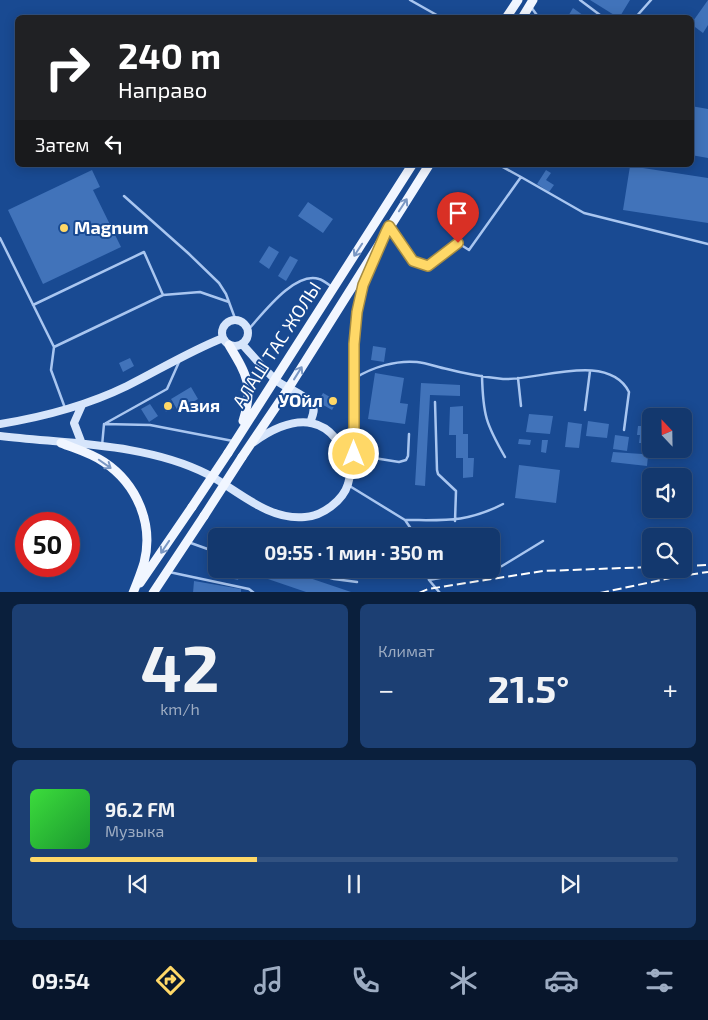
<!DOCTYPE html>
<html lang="ru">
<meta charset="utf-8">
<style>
:root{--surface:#13386e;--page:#1c3f73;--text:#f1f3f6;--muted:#9dacc2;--line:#325281;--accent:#ffd867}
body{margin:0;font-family:"Exo 2",sans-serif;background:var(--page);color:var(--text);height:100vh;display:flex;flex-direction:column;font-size:19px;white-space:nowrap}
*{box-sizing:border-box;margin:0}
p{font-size:16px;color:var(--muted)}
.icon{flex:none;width:28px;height:28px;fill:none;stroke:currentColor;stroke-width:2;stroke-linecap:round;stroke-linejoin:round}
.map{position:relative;height:592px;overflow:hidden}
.panel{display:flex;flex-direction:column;gap:12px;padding:12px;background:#0a1f3c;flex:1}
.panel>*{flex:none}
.hud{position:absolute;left:15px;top:15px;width:679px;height:152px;border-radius:8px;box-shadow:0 2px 12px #0003,0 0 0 1px var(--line);background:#202124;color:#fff;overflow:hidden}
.needle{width:32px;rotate:338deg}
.fabs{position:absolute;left:642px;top:408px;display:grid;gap:10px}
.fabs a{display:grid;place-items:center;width:50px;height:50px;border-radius:8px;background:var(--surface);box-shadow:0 2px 12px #0003,0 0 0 1px var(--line);font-size:25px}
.speed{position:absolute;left:15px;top:512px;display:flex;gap:10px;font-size:25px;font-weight:700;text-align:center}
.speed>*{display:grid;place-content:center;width:65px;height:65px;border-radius:50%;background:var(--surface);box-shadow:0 2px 12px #0003,0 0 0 1px var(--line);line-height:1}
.speed .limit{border:8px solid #d22;background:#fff;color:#111}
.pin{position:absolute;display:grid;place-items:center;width:42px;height:42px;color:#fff;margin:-51px -21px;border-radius:50% 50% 50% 0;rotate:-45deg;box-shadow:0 0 5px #0007}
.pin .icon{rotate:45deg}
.me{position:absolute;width:55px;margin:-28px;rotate:0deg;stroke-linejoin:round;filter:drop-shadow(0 0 4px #0008)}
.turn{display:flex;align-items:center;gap:18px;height:105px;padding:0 20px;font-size:22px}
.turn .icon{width:65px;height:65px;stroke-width:2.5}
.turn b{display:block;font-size:35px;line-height:42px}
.then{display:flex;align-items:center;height:48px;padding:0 20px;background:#0003;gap:10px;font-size:19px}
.big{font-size:38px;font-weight:700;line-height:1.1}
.panel .tile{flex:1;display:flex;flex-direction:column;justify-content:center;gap:8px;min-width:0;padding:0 18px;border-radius:8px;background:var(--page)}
.panel .dial{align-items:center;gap:0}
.dial b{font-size:65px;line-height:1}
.song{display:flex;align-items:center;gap:15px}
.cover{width:60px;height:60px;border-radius:8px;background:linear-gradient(135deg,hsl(120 70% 55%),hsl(130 70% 35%))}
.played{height:5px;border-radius:2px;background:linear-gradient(90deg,var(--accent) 35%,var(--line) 35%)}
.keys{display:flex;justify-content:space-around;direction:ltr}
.heat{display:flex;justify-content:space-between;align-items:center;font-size:28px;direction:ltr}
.panel .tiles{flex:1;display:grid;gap:12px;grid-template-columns:1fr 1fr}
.tile:last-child{grid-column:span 2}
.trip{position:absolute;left:208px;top:528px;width:292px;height:50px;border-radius:8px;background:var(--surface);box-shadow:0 2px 12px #0003,0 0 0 1px var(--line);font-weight:700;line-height:50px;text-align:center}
.tab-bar{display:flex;height:80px;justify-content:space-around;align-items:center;background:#08162c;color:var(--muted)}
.tab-bar .icon{width:35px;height:35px}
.tab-bar .active{color:var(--accent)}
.tab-bar b{font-size:22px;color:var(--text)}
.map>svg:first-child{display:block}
.building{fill:#4173ba}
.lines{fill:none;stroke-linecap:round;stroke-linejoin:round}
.lane{stroke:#a9c6f0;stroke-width:2.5}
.secondary{stroke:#d6e5fb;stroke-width:8}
.primary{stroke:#f1f6ff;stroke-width:9}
.rail{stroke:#fff;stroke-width:2;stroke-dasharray:9 4;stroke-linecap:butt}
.primary-bridge{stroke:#f1f6ff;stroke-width:9}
.oneway{stroke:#7a97c3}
.route-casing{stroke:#a68c43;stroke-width:12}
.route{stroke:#ffd867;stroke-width:9}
.poi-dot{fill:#ffd867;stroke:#194a92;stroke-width:2}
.labels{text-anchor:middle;stroke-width:4;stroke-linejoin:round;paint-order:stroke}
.poi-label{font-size:18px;font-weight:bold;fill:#fff;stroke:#194a92;text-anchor:start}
.street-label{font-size:18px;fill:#fff;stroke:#194a92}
</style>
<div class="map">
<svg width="708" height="593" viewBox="0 0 708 593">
<rect width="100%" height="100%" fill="#194a92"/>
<path class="building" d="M 590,0 L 630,0 L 619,18 Z
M 708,0 L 708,25 L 703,33 L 691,24 Z
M 573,8 L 587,18 L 567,18 Z
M 691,106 L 708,109 L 708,158 L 691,155 Z
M 630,166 L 708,178 L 708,223 L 623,210 Z
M 92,170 L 100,187 L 93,190 L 121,247 L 43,284 L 8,210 Z
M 546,170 L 551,173 L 546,180 L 554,185 L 549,192 L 537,184 Z
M 308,202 L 333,219 L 323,233 L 298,216 Z
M 269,246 L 279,252 L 269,269 L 259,262 Z
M 290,256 L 298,260 L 286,281 L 278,276 Z
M 373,346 L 386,348 L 384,362 L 371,360 Z
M 130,358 L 134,366 L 123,372 L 119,363 Z
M 375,373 L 404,378 L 400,403 L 408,404 L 405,424 L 368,419 Z
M 421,383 L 460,385 L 460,396 L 430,395 L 425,486 L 415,485 Z
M 191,387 L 198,399 L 178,411 L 171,399 Z
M 323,393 L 337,401 L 332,410 L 318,402 Z
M 170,400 L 174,408 L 166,412 L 162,405 Z
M 150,404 L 158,416 L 149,422 L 141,409 Z
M 463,406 L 463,434 L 468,434 L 468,458 L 474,458 L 473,477 L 463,478 L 463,458 L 456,458 L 456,435 L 449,435 L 450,407 Z
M 529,414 L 553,416 L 550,434 L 526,432 Z
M 588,421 L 609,424 L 607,438 L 586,436 Z
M 568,422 L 582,424 L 579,448 L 565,447 Z
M 638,426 L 651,426 L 647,466 L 611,462 L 613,452 L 642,454 L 643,443 L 639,443 L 640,435 L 637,435 Z
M 615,435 L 629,437 L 627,451 L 613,449 Z
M 519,439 L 531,440 L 530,445 L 518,444 Z
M 542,440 L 548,440 L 546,453 L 541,452 Z
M 519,465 L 560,470 L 556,503 L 515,498 Z
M 214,557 L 216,557 L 216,569 L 241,569 L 238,580 L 209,573 Z
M 268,569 L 283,569 L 354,593 L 309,593 L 265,578 Z
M 194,581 L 241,589 L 241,593 L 193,593 Z"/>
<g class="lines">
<path class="lane" d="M 410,0 L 442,18
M 580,0 L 604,18
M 531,7 L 539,18
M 635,18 L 651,0
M 521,177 L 584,213 L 708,244
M 124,196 L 188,253 L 219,283 L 226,294 L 236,321
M 391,229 L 413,261 L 428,266 L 458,243 L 469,250 L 521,177 L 499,165
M 0,238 L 54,347 L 163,295 L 200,292 L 229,302
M 33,305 L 144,252 L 163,295
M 247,331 C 262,315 294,271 319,279 C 323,280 328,284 332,287
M 54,347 L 51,370 L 65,408
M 482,376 C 483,415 486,424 505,457
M 355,378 C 373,367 396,360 417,362 C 427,363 437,367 447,369 C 466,374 484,377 503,379 C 537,381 608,351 629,392 L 624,430
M 518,378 L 521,406
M 435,402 L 437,470 L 438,474 L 456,491 L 455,521
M 585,410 L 590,371
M 106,423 L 167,389 L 179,362
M 102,446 L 104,424 L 150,425 L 233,441
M 355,455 L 399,462 L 406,460 L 408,456 L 409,434
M 348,485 L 405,520 L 416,536
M 405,520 C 444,520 466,523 503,504
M 188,542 L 216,552
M 491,568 L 502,566 L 543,541
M 300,569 L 334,579 L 357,582
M 426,569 L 429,580 L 440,593
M 169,572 L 249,589 L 254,593
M 429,580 L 488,569"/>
<path class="secondary" d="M222 333a13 13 0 1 1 26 0a13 13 0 1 1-26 0Z
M 242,344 C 253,356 264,370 277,381 C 286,388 306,395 312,404 C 316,410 312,417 310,423
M 0,424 C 43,417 88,405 127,386 C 159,370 190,351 223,338
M 0,436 C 67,444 146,443 207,474 C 238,490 268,521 305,517 C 322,516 343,501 348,484 C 350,476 352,467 353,458 C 356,442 354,422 354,406 C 354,366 350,324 363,285 C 366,275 372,265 376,254
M 254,442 C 296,412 335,413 349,469
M 82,444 L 74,423 L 82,405"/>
<path class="primary" d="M 506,18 L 518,0
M 522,18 L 533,0
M 229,345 C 247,375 254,386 243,421
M 61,443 C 76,449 91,453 104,462 C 137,484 154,524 144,563 C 141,573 137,583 133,593
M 228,453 L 412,165
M 242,457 L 288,389 L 429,165
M 140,583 L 192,507
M 153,593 L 204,516"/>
<path class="rail" d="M 684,566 L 708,565
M 419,593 L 428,589 L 543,571 L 651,567
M 600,593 L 680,576 L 708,572"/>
<path class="primary-bridge" d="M 192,507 L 228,453
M 204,516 L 242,457"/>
</g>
<defs><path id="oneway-shaft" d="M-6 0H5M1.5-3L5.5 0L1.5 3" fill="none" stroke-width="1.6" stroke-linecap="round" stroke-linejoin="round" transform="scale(1.25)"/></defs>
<g class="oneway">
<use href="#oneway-shaft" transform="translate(403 205) rotate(-57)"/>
<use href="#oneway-shaft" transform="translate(358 250) rotate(123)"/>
<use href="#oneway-shaft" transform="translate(298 373) rotate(-58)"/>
<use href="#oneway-shaft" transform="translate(105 464) rotate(35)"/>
<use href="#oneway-shaft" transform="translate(165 547) rotate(124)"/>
</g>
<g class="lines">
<defs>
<path id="route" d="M 354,454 L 354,344 L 357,312 L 363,285 L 386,232 L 389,226 L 413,261 L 428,266 L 458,243"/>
</defs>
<use href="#route" class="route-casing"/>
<use href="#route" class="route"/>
</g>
<g class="poi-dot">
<circle cx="64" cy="228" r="5"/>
<circle cx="333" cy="401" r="5"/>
<circle cx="168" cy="406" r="5"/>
</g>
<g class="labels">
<g class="poi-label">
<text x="74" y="234">Magnum</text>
<text x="323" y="407" text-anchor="end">УОйл</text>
<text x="178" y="412">Азия</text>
</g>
<g class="street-label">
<text transform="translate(277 345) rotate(-57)" y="6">АЛАШ ТАС ЖОЛЫ</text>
</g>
</g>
</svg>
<div class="fabs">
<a><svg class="needle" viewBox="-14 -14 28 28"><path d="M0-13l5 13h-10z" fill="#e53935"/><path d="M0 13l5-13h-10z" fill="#9dacc2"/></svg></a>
<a><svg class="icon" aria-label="sound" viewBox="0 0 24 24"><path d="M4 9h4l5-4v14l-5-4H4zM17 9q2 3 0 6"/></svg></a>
<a><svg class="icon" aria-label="search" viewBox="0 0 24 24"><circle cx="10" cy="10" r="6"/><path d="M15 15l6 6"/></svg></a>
</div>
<div class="speed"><div class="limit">50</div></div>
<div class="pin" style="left:458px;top:243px;background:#d93025"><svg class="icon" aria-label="arrive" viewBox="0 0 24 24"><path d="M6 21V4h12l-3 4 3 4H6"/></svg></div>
<svg class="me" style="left:354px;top:454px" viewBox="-20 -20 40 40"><circle r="17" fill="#ffd867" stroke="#fff" stroke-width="3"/><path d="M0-11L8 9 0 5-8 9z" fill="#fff"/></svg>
<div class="trip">09:55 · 1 мин · 350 m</div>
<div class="hud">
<div class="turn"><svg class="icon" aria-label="right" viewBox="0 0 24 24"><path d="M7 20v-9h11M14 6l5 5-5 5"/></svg><div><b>240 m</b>Направо</div></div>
<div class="then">Затем<svg class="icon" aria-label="left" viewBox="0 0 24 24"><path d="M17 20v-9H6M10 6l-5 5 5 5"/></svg></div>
</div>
</div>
<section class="panel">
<div class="tiles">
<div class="tile dial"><b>42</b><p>km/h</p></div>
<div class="tile"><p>Климат</p>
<div class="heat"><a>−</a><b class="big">21.5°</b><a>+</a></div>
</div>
<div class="tile">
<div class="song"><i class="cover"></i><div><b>96.2 FM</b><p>Музыка</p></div></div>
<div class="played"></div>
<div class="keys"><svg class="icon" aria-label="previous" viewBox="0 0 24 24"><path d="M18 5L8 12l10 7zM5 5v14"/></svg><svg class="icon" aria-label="pause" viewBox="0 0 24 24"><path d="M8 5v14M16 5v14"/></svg><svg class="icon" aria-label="next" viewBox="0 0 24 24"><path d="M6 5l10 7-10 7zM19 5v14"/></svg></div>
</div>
</div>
</section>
<nav class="tab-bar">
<b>09:54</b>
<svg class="icon active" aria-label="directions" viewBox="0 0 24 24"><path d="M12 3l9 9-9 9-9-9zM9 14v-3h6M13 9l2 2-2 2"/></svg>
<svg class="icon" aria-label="music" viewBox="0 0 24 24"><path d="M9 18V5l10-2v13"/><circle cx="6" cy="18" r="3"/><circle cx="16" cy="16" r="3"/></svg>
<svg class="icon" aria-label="phone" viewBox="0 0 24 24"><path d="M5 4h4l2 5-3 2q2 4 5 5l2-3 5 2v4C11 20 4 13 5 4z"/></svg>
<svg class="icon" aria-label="climate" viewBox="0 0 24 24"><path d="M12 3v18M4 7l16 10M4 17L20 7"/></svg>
<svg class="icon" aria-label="car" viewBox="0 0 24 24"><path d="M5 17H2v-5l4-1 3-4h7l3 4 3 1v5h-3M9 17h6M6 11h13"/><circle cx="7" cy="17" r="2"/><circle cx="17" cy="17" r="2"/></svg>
<svg class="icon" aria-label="filters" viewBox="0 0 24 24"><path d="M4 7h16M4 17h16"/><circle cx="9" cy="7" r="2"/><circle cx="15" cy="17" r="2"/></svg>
</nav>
